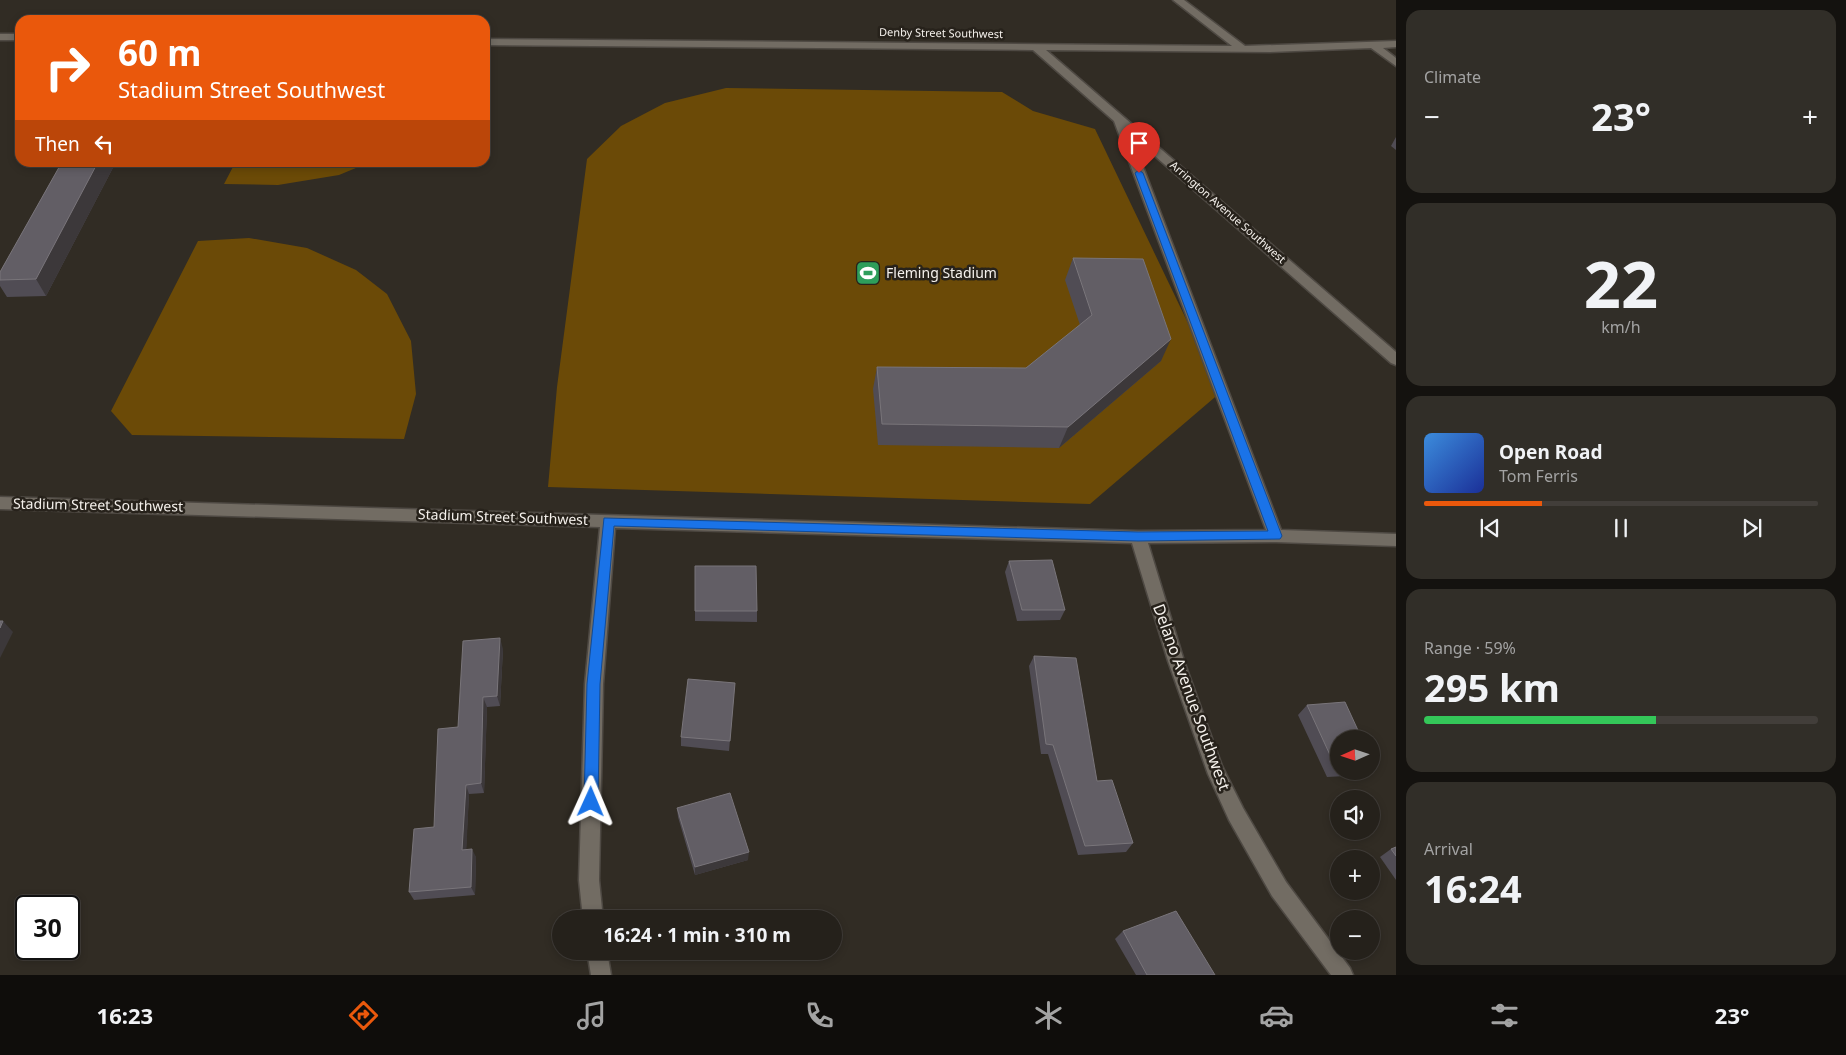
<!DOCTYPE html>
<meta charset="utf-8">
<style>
:root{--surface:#25211b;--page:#312e28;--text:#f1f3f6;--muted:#a3a3a3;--line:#423e3a;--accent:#ea580c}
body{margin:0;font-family:"Noto Sans",sans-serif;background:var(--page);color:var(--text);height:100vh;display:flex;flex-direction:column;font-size:19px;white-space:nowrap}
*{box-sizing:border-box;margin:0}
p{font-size:16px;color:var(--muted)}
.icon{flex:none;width:28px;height:28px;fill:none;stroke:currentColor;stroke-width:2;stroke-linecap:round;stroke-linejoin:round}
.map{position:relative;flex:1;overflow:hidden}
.drawer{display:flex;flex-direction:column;gap:10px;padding:10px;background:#14120f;width:450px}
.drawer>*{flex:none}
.hud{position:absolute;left:15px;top:15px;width:475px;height:152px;border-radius:15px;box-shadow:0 2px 8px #0003,0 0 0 1px var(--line);background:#ea580c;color:#fff;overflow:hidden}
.needle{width:32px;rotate:267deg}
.controls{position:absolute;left:1330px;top:730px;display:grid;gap:10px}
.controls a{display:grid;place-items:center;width:50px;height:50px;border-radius:50%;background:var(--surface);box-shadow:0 2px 8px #0003,0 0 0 1px var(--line);font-size:25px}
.speed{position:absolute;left:15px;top:895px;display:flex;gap:10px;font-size:25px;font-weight:700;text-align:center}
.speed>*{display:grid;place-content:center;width:65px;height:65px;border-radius:50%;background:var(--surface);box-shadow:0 2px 8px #0003,0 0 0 1px var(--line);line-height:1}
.speed .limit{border:2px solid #111;border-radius:8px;background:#fff;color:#111}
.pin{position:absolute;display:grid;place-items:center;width:42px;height:42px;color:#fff;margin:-51px -21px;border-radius:50% 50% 50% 0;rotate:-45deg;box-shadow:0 0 5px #0007}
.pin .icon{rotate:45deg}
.me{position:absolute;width:55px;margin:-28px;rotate:1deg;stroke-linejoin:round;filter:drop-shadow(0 0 4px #0008)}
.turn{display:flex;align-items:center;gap:18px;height:105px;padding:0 20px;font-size:22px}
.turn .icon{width:65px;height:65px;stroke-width:2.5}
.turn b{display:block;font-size:35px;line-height:42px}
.then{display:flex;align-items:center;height:48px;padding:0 20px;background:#0003;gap:10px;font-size:19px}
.big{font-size:38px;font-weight:700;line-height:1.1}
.drawer .widget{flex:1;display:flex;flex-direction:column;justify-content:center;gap:8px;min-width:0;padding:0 18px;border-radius:15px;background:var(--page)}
.drawer .dial{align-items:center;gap:0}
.dial b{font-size:65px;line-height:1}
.song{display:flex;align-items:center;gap:15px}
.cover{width:60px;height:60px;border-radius:8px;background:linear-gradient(135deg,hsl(210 70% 55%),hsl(230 70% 35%))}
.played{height:5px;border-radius:2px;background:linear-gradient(90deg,var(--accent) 30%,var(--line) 30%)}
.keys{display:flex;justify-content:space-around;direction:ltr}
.heat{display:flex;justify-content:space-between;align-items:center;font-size:28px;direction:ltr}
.charge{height:8px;border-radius:4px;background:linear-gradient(90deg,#34c759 59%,var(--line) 0)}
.trip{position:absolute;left:552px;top:910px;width:290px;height:50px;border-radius:25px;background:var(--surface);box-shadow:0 2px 8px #0003,0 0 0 1px var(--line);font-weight:700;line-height:50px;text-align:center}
.menu{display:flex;height:80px;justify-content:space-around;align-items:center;background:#0f0d0b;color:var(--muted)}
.menu .icon{width:35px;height:35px}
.menu .on{color:var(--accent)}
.menu b{font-size:22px;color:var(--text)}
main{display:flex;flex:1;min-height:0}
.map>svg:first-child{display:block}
.green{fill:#6b4a07}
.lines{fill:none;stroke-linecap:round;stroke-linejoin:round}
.street-casing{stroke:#4e4943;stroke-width:3}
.street{fill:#726c63;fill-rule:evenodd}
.wall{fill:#504c54}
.shaded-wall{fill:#3c383a}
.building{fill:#625e65;stroke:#79757a}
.route{fill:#1a73e8;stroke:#114b97}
.labels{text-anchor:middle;stroke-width:5;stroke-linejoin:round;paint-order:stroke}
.far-street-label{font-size:11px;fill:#f5f1ec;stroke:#27221b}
.poi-label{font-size:14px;fill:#f5f1ec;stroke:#27221b;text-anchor:start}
.street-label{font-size:14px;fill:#f5f1ec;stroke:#27221b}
.near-street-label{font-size:16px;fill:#f5f1ec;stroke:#27221b}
</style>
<main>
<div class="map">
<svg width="1396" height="975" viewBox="0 0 1396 975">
<rect width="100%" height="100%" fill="#312c24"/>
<path class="green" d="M 726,88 L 1002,92 L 1033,111 L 1095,129 L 1221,392 L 1090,504 L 548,487 L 557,387 L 587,159 L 621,126 L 665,103 Z
M 235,163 L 235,162 L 368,163 L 339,175 L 278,185 L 224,184 Z
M 249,238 L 307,248 L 356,270 L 387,294 L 411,341 L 416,394 L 404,439 L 132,435 L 111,411 L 198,241 Z"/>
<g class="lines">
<defs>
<path id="street" d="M 1173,0 L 1184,0 L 1245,46 L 1396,41 L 1396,47 L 1383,48 L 1396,58 L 1396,66 L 1371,48 L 1269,52 L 1046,50 L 1396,352 L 1396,365 L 1391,363 L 1131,135 L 1281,530 L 1396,534 L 1396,546 L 1276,542 L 1148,543 L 1184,661 L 1222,766 L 1243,808 L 1286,882 L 1350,968 L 1353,975 L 1331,975 L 1272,896 L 1229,820 L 1208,774 L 1168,661 L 1132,543 L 615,528 L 603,684 L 599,880 L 603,919 L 583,919 L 579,880 L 585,684 L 600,527 L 0,509 L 0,497 L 1138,531 L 1266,530 L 1114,121 L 1033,50 L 485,45 L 485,39 L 1232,46 Z
M 0,34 L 20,34 L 20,40 L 0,40 Z
M 587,951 L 607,951 L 611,975 L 591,975 Z"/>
</defs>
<use href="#street" class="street-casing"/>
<use href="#street" class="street"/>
</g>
<path class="wall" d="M 1396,137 L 1396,150 L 1391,146 Z
M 62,162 L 116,162 L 46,296 L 7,297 L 0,286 L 0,272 Z
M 1073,258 L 1161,361 L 1059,448 L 878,445 L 873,389 L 877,367 L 1026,368 L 1080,325 L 1065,280 Z
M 1009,561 L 1065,610 L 1060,620 L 1017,621 L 1005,572 Z
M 695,566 L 757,611 L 757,622 L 695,621 Z
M 503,649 L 500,706 L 487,707 L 484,793 L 469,794 L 466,849 L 476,857 L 475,895 L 414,900 L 409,892 L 434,827 L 458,727 Z
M 1034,656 L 1097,781 L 1133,843 L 1126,852 L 1078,855 L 1048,754 L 1041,754 L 1029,666 Z
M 734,693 L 729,751 L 681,746 L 681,737 Z
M 1307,705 L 1339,739 L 1339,771 L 1369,771 L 1365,775 L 1327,777 L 1298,715 Z
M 677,808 L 748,860 L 695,875 L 678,817 Z
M 1396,847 L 1396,880 L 1380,857 L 1391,849 Z
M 1123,931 L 1215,975 L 1136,975 L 1115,939 Z"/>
<path class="shaded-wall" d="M 98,162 L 116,162 L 46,296 L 36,279 Z
M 1171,339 L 1161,361 L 1059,448 L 1068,427 Z
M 3,621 L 13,632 L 0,658 L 0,628 Z
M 500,638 L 503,649 L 500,706 L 497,696 Z
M 483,697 L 487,707 L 484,793 L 481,783 Z
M 466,785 L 469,794 L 466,858 L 462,850 Z
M 472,849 L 476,857 L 475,895 L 471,887 Z
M 749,852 L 748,860 L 695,875 L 695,867 Z"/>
<path class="building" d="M 62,162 L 98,162 L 36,279 L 0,280 L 0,272 Z
M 1073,258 L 1143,259 L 1171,339 L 1068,427 L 882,424 L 877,367 L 1026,368 L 1092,315 Z
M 1052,560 L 1065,610 L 1022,610 L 1009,561 Z
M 695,566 L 756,566 L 757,611 L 695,611 Z
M 0,621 L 3,621 L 0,628 Z
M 500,638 L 497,696 L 483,697 L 481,783 L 466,785 L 462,850 L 472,849 L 471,887 L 409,892 L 414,829 L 434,827 L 438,729 L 458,727 L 463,641 Z
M 1034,656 L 1076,658 L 1097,781 L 1112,780 L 1133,843 L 1085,846 L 1053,745 L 1046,744 Z
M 688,679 L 735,683 L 730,741 L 681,737 Z
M 1345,702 L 1362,739 L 1339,739 L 1339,768 L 1336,768 L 1307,705 Z
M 1371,757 L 1375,765 L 1371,766 Z
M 730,793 L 749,852 L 695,867 L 677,808 Z
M 1396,847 L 1396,856 L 1391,849 Z
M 1176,911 L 1215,975 L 1147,975 L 1123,931 Z"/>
<path class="route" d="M 1139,170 L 1143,173 L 1282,536 L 1280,539 L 1138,541 L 614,526 L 600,684 L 598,802 L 596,806 L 591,808 L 586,806 L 584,802 L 587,684 L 604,518 L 1138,532 L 1268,531 L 1135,173 Z"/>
<defs>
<symbol id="stadium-square" viewBox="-11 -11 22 22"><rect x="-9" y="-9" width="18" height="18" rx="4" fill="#2e9e5b" stroke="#27221b"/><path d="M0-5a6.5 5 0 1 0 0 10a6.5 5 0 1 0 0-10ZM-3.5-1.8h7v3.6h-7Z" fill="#fff"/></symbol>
</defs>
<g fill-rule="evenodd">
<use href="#stadium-square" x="854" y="259" width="28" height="28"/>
</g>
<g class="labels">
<g class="far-street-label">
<text transform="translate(941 33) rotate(1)" y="4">Denby Street Southwest</text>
<text transform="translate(1228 212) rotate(41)" y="4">Arrington Avenue Southwest</text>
</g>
<g class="poi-label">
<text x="886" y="278">Fleming Stadium</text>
</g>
<g class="street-label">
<text transform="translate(98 505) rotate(1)" y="5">Stadium Street Southwest</text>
<text transform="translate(503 517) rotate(2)" y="5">Stadium Street Southwest</text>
</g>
<g class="near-street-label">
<text transform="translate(1192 697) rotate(70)" y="6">Delano Avenue Southwest</text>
</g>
</g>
</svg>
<div class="controls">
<a><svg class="needle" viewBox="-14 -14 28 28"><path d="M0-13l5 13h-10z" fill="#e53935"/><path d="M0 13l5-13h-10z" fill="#a3a3a3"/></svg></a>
<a><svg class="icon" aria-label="sound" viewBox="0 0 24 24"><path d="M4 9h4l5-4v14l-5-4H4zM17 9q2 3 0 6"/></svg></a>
<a>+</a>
<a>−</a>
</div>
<div class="speed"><div class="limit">30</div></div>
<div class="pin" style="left:1139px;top:173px;background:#d93025"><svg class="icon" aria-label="arrive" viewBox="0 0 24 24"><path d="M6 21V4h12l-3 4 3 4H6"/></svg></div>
<svg class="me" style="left:591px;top:802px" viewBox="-20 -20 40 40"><path d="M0-17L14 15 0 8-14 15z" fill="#1a73e8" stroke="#fff" stroke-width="4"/></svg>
<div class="trip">16:24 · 1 min · 310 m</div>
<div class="hud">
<div class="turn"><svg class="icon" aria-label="right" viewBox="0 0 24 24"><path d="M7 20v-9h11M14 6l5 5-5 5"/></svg><div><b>60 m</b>Stadium Street Southwest</div></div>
<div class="then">Then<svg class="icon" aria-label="left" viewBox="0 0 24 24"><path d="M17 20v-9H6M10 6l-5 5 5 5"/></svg></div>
</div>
</div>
<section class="drawer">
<div class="widget"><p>Climate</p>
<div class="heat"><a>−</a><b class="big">23°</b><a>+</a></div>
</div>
<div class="widget dial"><b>22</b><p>km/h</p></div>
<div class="widget">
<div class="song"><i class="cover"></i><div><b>Open Road</b><p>Tom Ferris</p></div></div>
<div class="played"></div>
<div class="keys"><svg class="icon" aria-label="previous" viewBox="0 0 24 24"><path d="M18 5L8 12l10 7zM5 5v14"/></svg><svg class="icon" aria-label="pause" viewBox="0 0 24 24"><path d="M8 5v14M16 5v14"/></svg><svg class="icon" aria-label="next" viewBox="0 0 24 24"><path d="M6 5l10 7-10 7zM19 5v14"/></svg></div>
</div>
<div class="widget"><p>Range · 59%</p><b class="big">295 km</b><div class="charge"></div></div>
<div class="widget"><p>Arrival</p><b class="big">16:24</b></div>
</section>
</main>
<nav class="menu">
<b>16:23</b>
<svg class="icon on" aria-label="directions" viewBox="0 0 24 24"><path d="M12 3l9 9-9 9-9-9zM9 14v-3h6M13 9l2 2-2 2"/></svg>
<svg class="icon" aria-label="music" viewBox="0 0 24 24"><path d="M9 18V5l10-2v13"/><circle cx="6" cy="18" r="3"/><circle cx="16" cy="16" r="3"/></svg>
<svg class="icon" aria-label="phone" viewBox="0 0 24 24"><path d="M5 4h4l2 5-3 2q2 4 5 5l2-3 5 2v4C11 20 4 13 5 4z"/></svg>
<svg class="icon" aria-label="climate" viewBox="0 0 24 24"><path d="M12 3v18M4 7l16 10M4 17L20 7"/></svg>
<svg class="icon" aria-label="car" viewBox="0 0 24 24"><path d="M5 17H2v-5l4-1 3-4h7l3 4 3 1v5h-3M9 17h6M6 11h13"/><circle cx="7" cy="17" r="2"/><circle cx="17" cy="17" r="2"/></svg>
<svg class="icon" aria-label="filters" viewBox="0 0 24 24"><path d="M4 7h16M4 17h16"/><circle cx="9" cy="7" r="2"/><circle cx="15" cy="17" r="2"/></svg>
<b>23°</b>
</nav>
